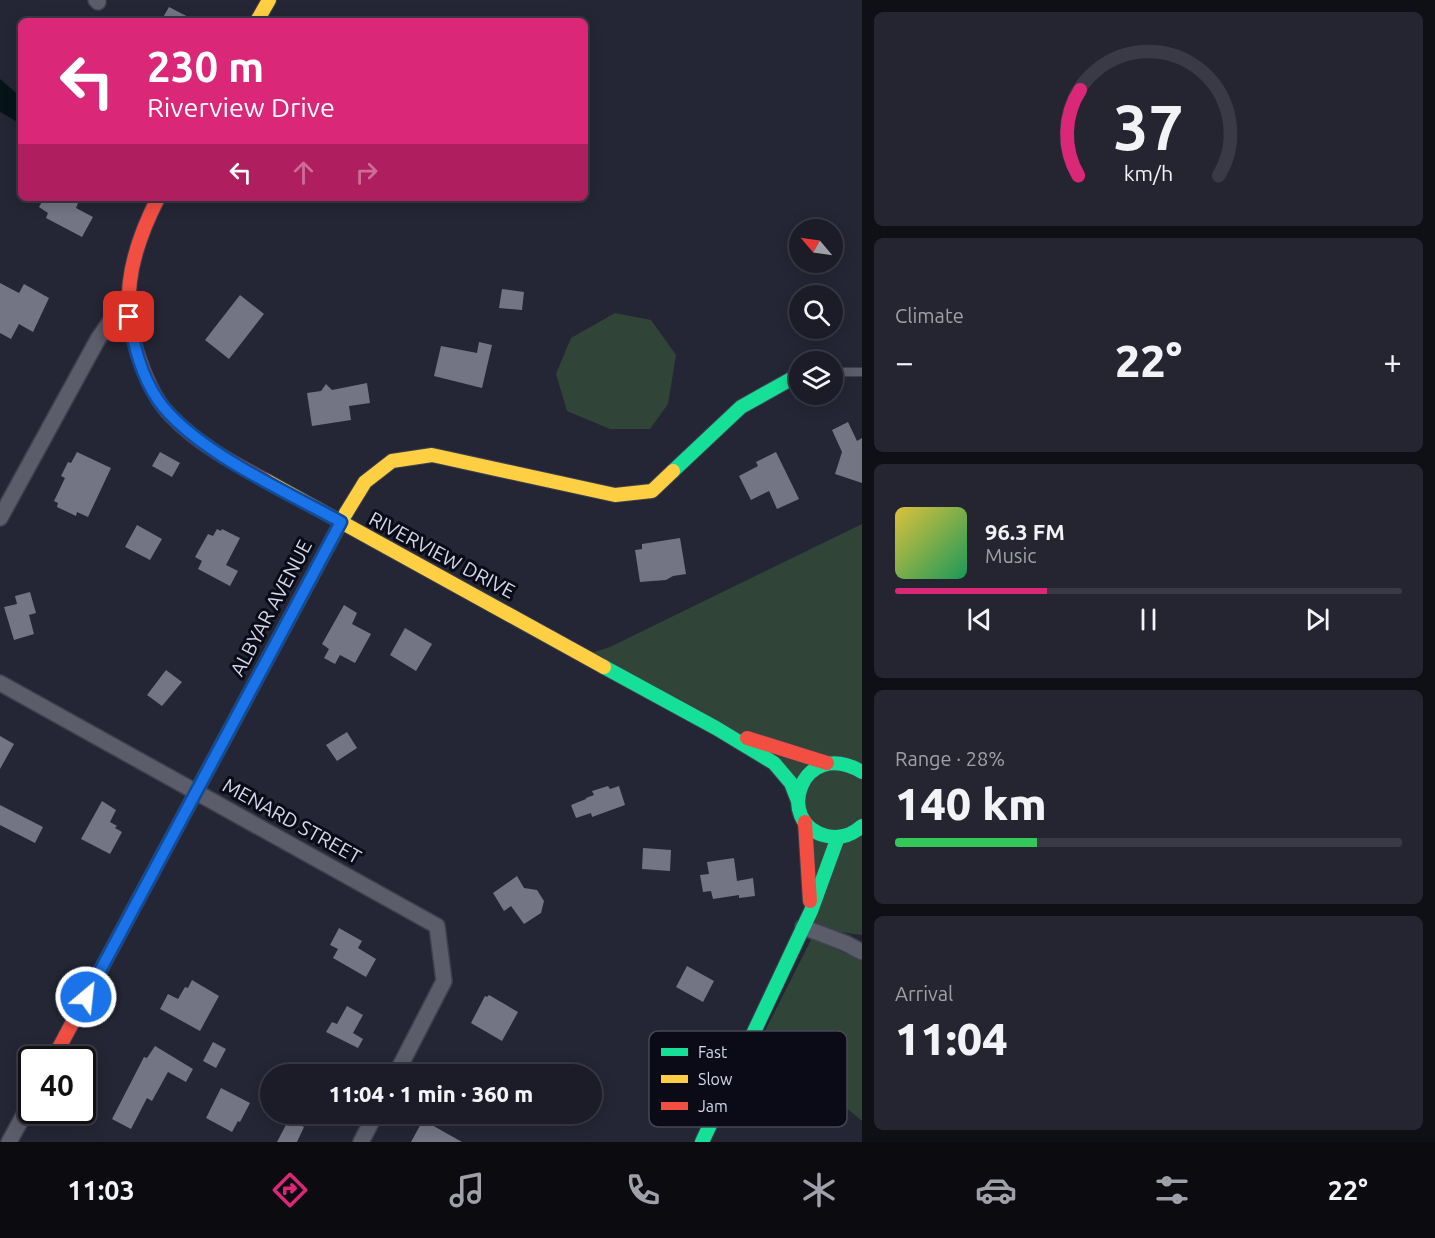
<!DOCTYPE html>
<meta charset="utf-8">
<style>
:root{--surface:#1b1c28;--page:#242530;--text:#f1f3f6;--muted:#a0a1a8;--line:#393a45;--accent:#db2777}
body{margin:0;font-family:Ubuntu,sans-serif;background:var(--page);color:var(--text);height:100vh;display:flex;flex-direction:column;font-size:22px;white-space:nowrap}
*{box-sizing:border-box;margin:0}
p{font-size:20px;color:var(--muted)}
.icon{flex:none;width:33px;height:33px;fill:none;stroke:currentColor;stroke-width:2;stroke-linecap:round;stroke-linejoin:round}
.map{position:relative;flex:1;overflow:hidden}
.sheet{display:flex;flex-direction:column;gap:12px;padding:12px;background:#0f0f16;width:573px}
.sheet>*{flex:none}
.guide{position:absolute;left:18px;top:18px;width:570px;height:183px;border-radius:9px;box-shadow:0 3px 15px #0003,0 0 0 2px var(--line);background:#db2777;color:#fff;overflow:hidden}
.needle{width:39px;rotate:299deg}
.fabs{position:absolute;left:789px;top:219px;display:grid;gap:12px}
.fabs a{display:grid;place-items:center;width:54px;height:54px;border-radius:50%;background:var(--surface);box-shadow:0 3px 15px #0003,0 0 0 2px var(--line);font-size:30px}
.speed{position:absolute;left:18px;top:1046px;display:flex;gap:12px;font-size:30px;font-weight:700;text-align:center}
.speed>*{display:grid;place-content:center;width:78px;height:78px;border-radius:50%;background:var(--surface);box-shadow:0 3px 15px #0003,0 0 0 2px var(--line);line-height:1}
.speed .limit{border:3px solid #111;border-radius:9px;background:#fff;color:#111}
.pin{position:absolute;display:grid;place-items:center;width:51px;height:51px;color:#fff;margin:-26px;border-radius:12px;box-shadow:0 3px 9px #0006}
.me{position:absolute;width:66px;margin:-33px;rotate:28deg;stroke-linejoin:round;filter:drop-shadow(0 0 4px #0008)}
.turn{display:flex;align-items:center;gap:21px;height:126px;padding:0 30px;font-size:27px}
.turn .icon{width:78px;height:78px;stroke-width:2.5}
.turn b{display:block;font-size:42px;line-height:51px}
.lanes{display:flex;align-items:center;height:57px;padding:0 30px;background:#0003;justify-content:center;gap:30px;direction:ltr}
.lanes .off{opacity:.35}
.big{font-size:45px;font-weight:800;line-height:1.1}
.sheet .widget{flex:1;display:flex;flex-direction:column;justify-content:center;gap:9px;min-width:0;padding:0 21px;border-radius:9px;background:var(--page)}
.sheet .dial{align-items:center;gap:0}
.dial svg{height:156px;overflow:visible;fill:none;stroke:var(--line);stroke-width:7;stroke-linecap:round;text-anchor:middle}
.dial text{fill:var(--text);stroke:none}
.song{display:flex;align-items:center;gap:18px}
.cover{width:72px;height:72px;border-radius:9px;background:linear-gradient(135deg,hsl(50 70% 55%),hsl(150 70% 35%))}
.played{height:6px;border-radius:3px;background:linear-gradient(90deg,var(--accent) 30%,var(--line) 30%)}
.keys{display:flex;justify-content:space-around;direction:ltr}
.heat{display:flex;justify-content:space-between;align-items:center;font-size:33px;direction:ltr}
.charge{height:9px;border-radius:4px;background:linear-gradient(90deg,#34c759 28%,var(--line) 0)}
.trip{position:absolute;left:260px;top:1064px;width:342px;height:60px;border-radius:30px;background:var(--surface);box-shadow:0 3px 15px #0003,0 0 0 2px var(--line);font-weight:800;line-height:60px;text-align:center}
.tabs{display:flex;height:96px;justify-content:space-around;align-items:center;background:#0b0b10;color:var(--muted)}
.tabs .icon{width:42px;height:42px}
.tabs .on{color:var(--accent)}
.tabs b{font-size:27px;color:var(--text)}
main{display:flex;flex:1;min-height:0}
.map>svg:first-child{display:block}
.green{fill:#304538}
.water{fill:#061418}
.building{fill:#737584}
.lines{fill:none;stroke-linecap:round;stroke-linejoin:round}
.lane-casing{stroke:#3f404d;stroke-width:10}
.street-casing{stroke:#3f404d;stroke-width:18}
.fast-casing{stroke:#3f404d;stroke-width:16}
.slow-casing{stroke:#3f404d;stroke-width:16}
.jam-casing{stroke:#3f404d;stroke-width:16}
.lane{stroke:#5b5d6a;stroke-width:8}
.street{stroke:#5b5d6a;stroke-width:15}
.fast{stroke:#16e098;stroke-width:14}
.slow{stroke:#ffcf43;stroke-width:14}
.jam{stroke:#f24e42;stroke-width:14}
.route-casing{stroke:#114b97;stroke-width:15}
.route{stroke:#1a73e8;stroke-width:10}
.labels{text-anchor:middle;stroke-width:6;stroke-linejoin:round;paint-order:stroke}
.street-label{font-size:20px;fill:#d5d8ea;stroke:#0a0b17}
.key{fill:#0a0b17;stroke:#474856;stroke-width:1.5}
.key-label{font-size:16px;fill:#d5d8ea}
</style>
<main>
<div class="map">
<svg width="862" height="1142" viewBox="0 0 862 1142">
<rect width="100%" height="100%" fill="#242635"/>
<path class="green" d="M 615,313 L 651,320 L 676,355 L 668,404 L 650,429 L 610,429 L 567,411 L 556,374 L 571,338 Z
M 862,524 L 862,935 L 803,927 L 811,911 L 791,783 L 585,655 L 610,647 Z
M 812,938 L 862,961 L 862,1121 L 762,1037 Z"/>
<path class="water" d="M 0,79 L 21,97 L 21,124 L 0,112 Z"/>
<path class="building" d="M 169,7 L 196,21 L 161,21 Z
M 44,198 L 70,198 L 78,203 L 76,208 L 93,217 L 82,237 L 46,218 L 48,213 L 39,207 Z
M 0,283 L 19,293 L 24,284 L 49,298 L 33,332 L 19,324 L 11,339 L 0,333 Z
M 502,289 L 524,292 L 522,310 L 499,308 Z
M 240,295 L 264,314 L 229,359 L 205,340 Z
M 479,342 L 492,345 L 482,388 L 434,376 L 441,346 L 477,353 Z
M 367,383 L 370,403 L 349,406 L 351,420 L 312,426 L 307,393 L 321,391 L 326,384 L 332,390 Z
M 848,422 L 857,441 L 862,438 L 862,483 L 835,474 L 842,452 L 832,430 Z
M 77,452 L 111,468 L 88,517 L 77,512 L 76,516 L 57,507 L 58,503 L 54,501 L 65,478 L 61,476 L 68,462 L 71,463 Z
M 160,452 L 180,463 L 172,477 L 152,466 Z
M 776,452 L 799,499 L 777,509 L 769,491 L 751,500 L 739,476 L 758,466 L 756,462 Z
M 137,525 L 162,539 L 150,560 L 125,547 Z
M 217,529 L 221,531 L 222,529 L 240,538 L 226,565 L 238,571 L 230,586 L 198,569 L 202,561 L 195,557 L 208,534 L 213,536 Z
M 680,538 L 686,574 L 673,576 L 666,580 L 640,582 L 635,550 L 642,549 L 642,544 Z
M 30,592 L 36,613 L 29,615 L 34,634 L 14,640 L 4,607 L 17,604 L 15,596 Z
M 344,605 L 357,613 L 352,624 L 371,634 L 355,663 L 340,655 L 335,664 L 324,658 L 329,649 L 322,644 Z
M 405,628 L 432,644 L 416,671 L 390,655 Z
M 166,670 L 182,682 L 162,706 L 147,695 Z
M 347,732 L 357,748 L 337,761 L 326,745 Z
M 0,736 L 14,744 L 0,769 Z
M 608,786 L 610,789 L 619,786 L 625,805 L 592,817 L 591,813 L 576,818 L 571,805 L 586,799 L 586,798 L 594,795 L 592,791 Z
M 102,801 L 116,810 L 110,822 L 117,826 L 115,828 L 122,832 L 110,854 L 81,839 Z
M 0,805 L 43,827 L 35,843 L 0,825 Z
M 643,848 L 671,850 L 670,871 L 642,869 Z
M 734,858 L 737,881 L 753,878 L 755,896 L 739,898 L 739,895 L 713,899 L 711,891 L 703,892 L 700,875 L 709,874 L 707,862 Z
M 517,876 L 524,888 L 537,890 L 544,901 L 541,913 L 524,924 L 511,906 L 504,911 L 493,893 Z
M 339,928 L 362,941 L 358,948 L 376,959 L 366,977 L 333,958 L 338,949 L 330,945 Z
M 687,966 L 714,981 L 703,1002 L 676,987 Z
M 192,980 L 219,996 L 200,1031 L 160,1009 L 168,994 L 178,999 L 185,987 L 188,988 Z
M 489,995 L 518,1012 L 502,1041 L 471,1023 L 485,996 L 487,997 Z
M 347,1006 L 363,1015 L 353,1033 L 363,1039 L 358,1048 L 326,1032 L 332,1022 L 337,1024 Z
M 213,1042 L 226,1049 L 216,1068 L 203,1061 Z
M 155,1046 L 193,1069 L 186,1082 L 168,1072 L 152,1101 L 147,1098 L 131,1129 L 112,1119 L 144,1057 L 147,1058 Z
M 221,1088 L 250,1103 L 240,1122 L 238,1121 L 232,1132 L 206,1118 Z
M 289,1119 L 304,1127 L 297,1142 L 277,1142 Z
M 423,1120 L 462,1142 L 411,1142 Z"/>
<g class="lines">
<defs>
<path id="lane" d="M 832,372 L 862,372"/>
<path id="street" d="M 96,0 L 98,2
M 0,518 L 98,339 L 126,299
M 0,683 L 437,926 L 444,981 L 396,1074
M 803,927 L 845,943 L 862,952
M 9,1142 L 32,1100
M 361,1142 L 376,1113"/>
<path id="fast" d="M 673,471 L 741,407 L 800,374
M 604,667 L 716,728 L 774,763 L 791,783 L 798,801
M 862,772 C 801,736 773,824 827,836 C 840,839 852,835 862,826
M 138,900 L 346,513
M 702,1142 L 811,911 L 838,837"/>
<path id="slow" d="M 257,21 L 269,0
M 265,480 L 604,667
M 346,513 L 365,482 L 392,461 L 432,455 L 615,495 L 652,491 L 673,471"/>
<path id="jam" d="M 158,198 C 128,257 118,306 143,369 C 150,386 157,402 171,416 C 197,443 231,462 265,480
M 747,738 L 827,763
M 805,822 L 810,901
M 53,1059 L 138,900"/>
</defs>
<use href="#lane" class="lane-casing"/>
<use href="#street" class="street-casing"/>
<use href="#fast" class="fast-casing"/>
<use href="#slow" class="slow-casing"/>
<use href="#jam" class="jam-casing"/>
<use href="#lane" class="lane"/>
<use href="#street" class="street"/>
<use href="#fast" class="fast"/>
<use href="#slow" class="slow"/>
<use href="#jam" class="jam"/>
</g>
<g class="lines">
<defs>
<path id="route" d="M 86,997 L 341,522 C 287,492 193,450 158,400 C 141,375 134,346 129,317"/>
</defs>
<use href="#route" class="route-casing"/>
<use href="#route" class="route"/>
</g>
<g class="labels">
<g class="street-label">
<text transform="translate(442 555) rotate(28)" y="7">RIVERVIEW DRIVE</text>
<text transform="translate(271 608) rotate(-62)" y="7">ALBYAR AVENUE</text>
<text transform="translate(292 821) rotate(29)" y="7">MENARD STREET</text>
</g>
</g>
<rect x="649" y="1031" width="198" height="96" rx="9" class="key"/>
<rect x="661" y="1048" width="27" height="8" fill="#16e098"/>
<rect x="661" y="1075" width="27" height="8" fill="#ffcf43"/>
<rect x="661" y="1102" width="27" height="8" fill="#f24e42"/>
<g class="key-label">
<text x="698" y="1058">Fast</text>
<text x="698" y="1085">Slow</text>
<text x="698" y="1112">Jam</text>
</g>
</svg>
<div class="fabs">
<a><svg class="needle" viewBox="-14 -14 28 28"><path d="M0-13l5 13h-10z" fill="#e53935"/><path d="M0 13l5-13h-10z" fill="#a0a1a8"/></svg></a>
<a><svg class="icon" aria-label="search" viewBox="0 0 24 24"><circle cx="10" cy="10" r="6"/><path d="M15 15l6 6"/></svg></a>
<a><svg class="icon" aria-label="layers" viewBox="0 0 24 24"><path d="M12 4l9 5-9 5-9-5zM3 14l9 5 9-5"/></svg></a>
</div>
<div class="speed"><div class="limit">40</div></div>
<div class="pin" style="left:129px;top:317px;background:#d93025"><svg class="icon" aria-label="arrive" viewBox="0 0 24 24"><path d="M6 21V4h12l-3 4 3 4H6"/></svg></div>
<svg class="me" style="left:86px;top:997px" viewBox="-20 -20 40 40"><circle r="17" fill="#1a73e8" stroke="#fff" stroke-width="3"/><path d="M0-11L8 9 0 5-8 9z" fill="#fff"/></svg>
<div class="trip">11:04 · 1 min · 360 m</div>
<div class="guide">
<div class="turn"><svg class="icon" aria-label="left" viewBox="0 0 24 24"><path d="M17 20v-9H6M10 6l-5 5 5 5"/></svg><div><b>230 m</b>Riverview Drive</div></div>
<div class="lanes"><svg class="icon" aria-label="left" viewBox="0 0 24 24"><path d="M17 20v-9H6M10 6l-5 5 5 5"/></svg><svg class="icon off" aria-label="ahead" viewBox="0 0 24 24"><path d="M12 20V5M6 11l6-6 6 6"/></svg><svg class="icon off" aria-label="right" viewBox="0 0 24 24"><path d="M7 20v-9h11M14 6l5 5-5 5"/></svg></div>
</div>
</div>
<section class="sheet">
<div class="widget dial"><svg viewBox="0 0 100 80">
<path d="M14 69A42 42 0 1 1 86 69"/>
<path d="M14 69A42 42 0 0 1 15 25" stroke="#db2777"/>
<text x="50" y="56" font-size="32" font-weight="700">37</text>
<text x="50" y="72" font-size="11">km/h</text>
</svg></div>
<div class="widget"><p>Climate</p>
<div class="heat"><a>−</a><b class="big">22°</b><a>+</a></div>
</div>
<div class="widget">
<div class="song"><i class="cover"></i><div><b>96.3 FM</b><p>Music</p></div></div>
<div class="played"></div>
<div class="keys"><svg class="icon" aria-label="previous" viewBox="0 0 24 24"><path d="M18 5L8 12l10 7zM5 5v14"/></svg><svg class="icon" aria-label="pause" viewBox="0 0 24 24"><path d="M8 5v14M16 5v14"/></svg><svg class="icon" aria-label="next" viewBox="0 0 24 24"><path d="M6 5l10 7-10 7zM19 5v14"/></svg></div>
</div>
<div class="widget"><p>Range · 28%</p><b class="big">140 km</b><div class="charge"></div></div>
<div class="widget"><p>Arrival</p><b class="big">11:04</b></div>
</section>
</main>
<nav class="tabs">
<b>11:03</b>
<svg class="icon on" aria-label="directions" viewBox="0 0 24 24"><path d="M12 3l9 9-9 9-9-9zM9 14v-3h6M13 9l2 2-2 2"/></svg>
<svg class="icon" aria-label="music" viewBox="0 0 24 24"><path d="M9 18V5l10-2v13"/><circle cx="6" cy="18" r="3"/><circle cx="16" cy="16" r="3"/></svg>
<svg class="icon" aria-label="phone" viewBox="0 0 24 24"><path d="M5 4h4l2 5-3 2q2 4 5 5l2-3 5 2v4C11 20 4 13 5 4z"/></svg>
<svg class="icon" aria-label="climate" viewBox="0 0 24 24"><path d="M12 3v18M4 7l16 10M4 17L20 7"/></svg>
<svg class="icon" aria-label="car" viewBox="0 0 24 24"><path d="M5 17H2v-5l4-1 3-4h7l3 4 3 1v5h-3M9 17h6M6 11h13"/><circle cx="7" cy="17" r="2"/><circle cx="17" cy="17" r="2"/></svg>
<svg class="icon" aria-label="filters" viewBox="0 0 24 24"><path d="M4 7h16M4 17h16"/><circle cx="9" cy="7" r="2"/><circle cx="15" cy="17" r="2"/></svg>
<b>22°</b>
</nav>
